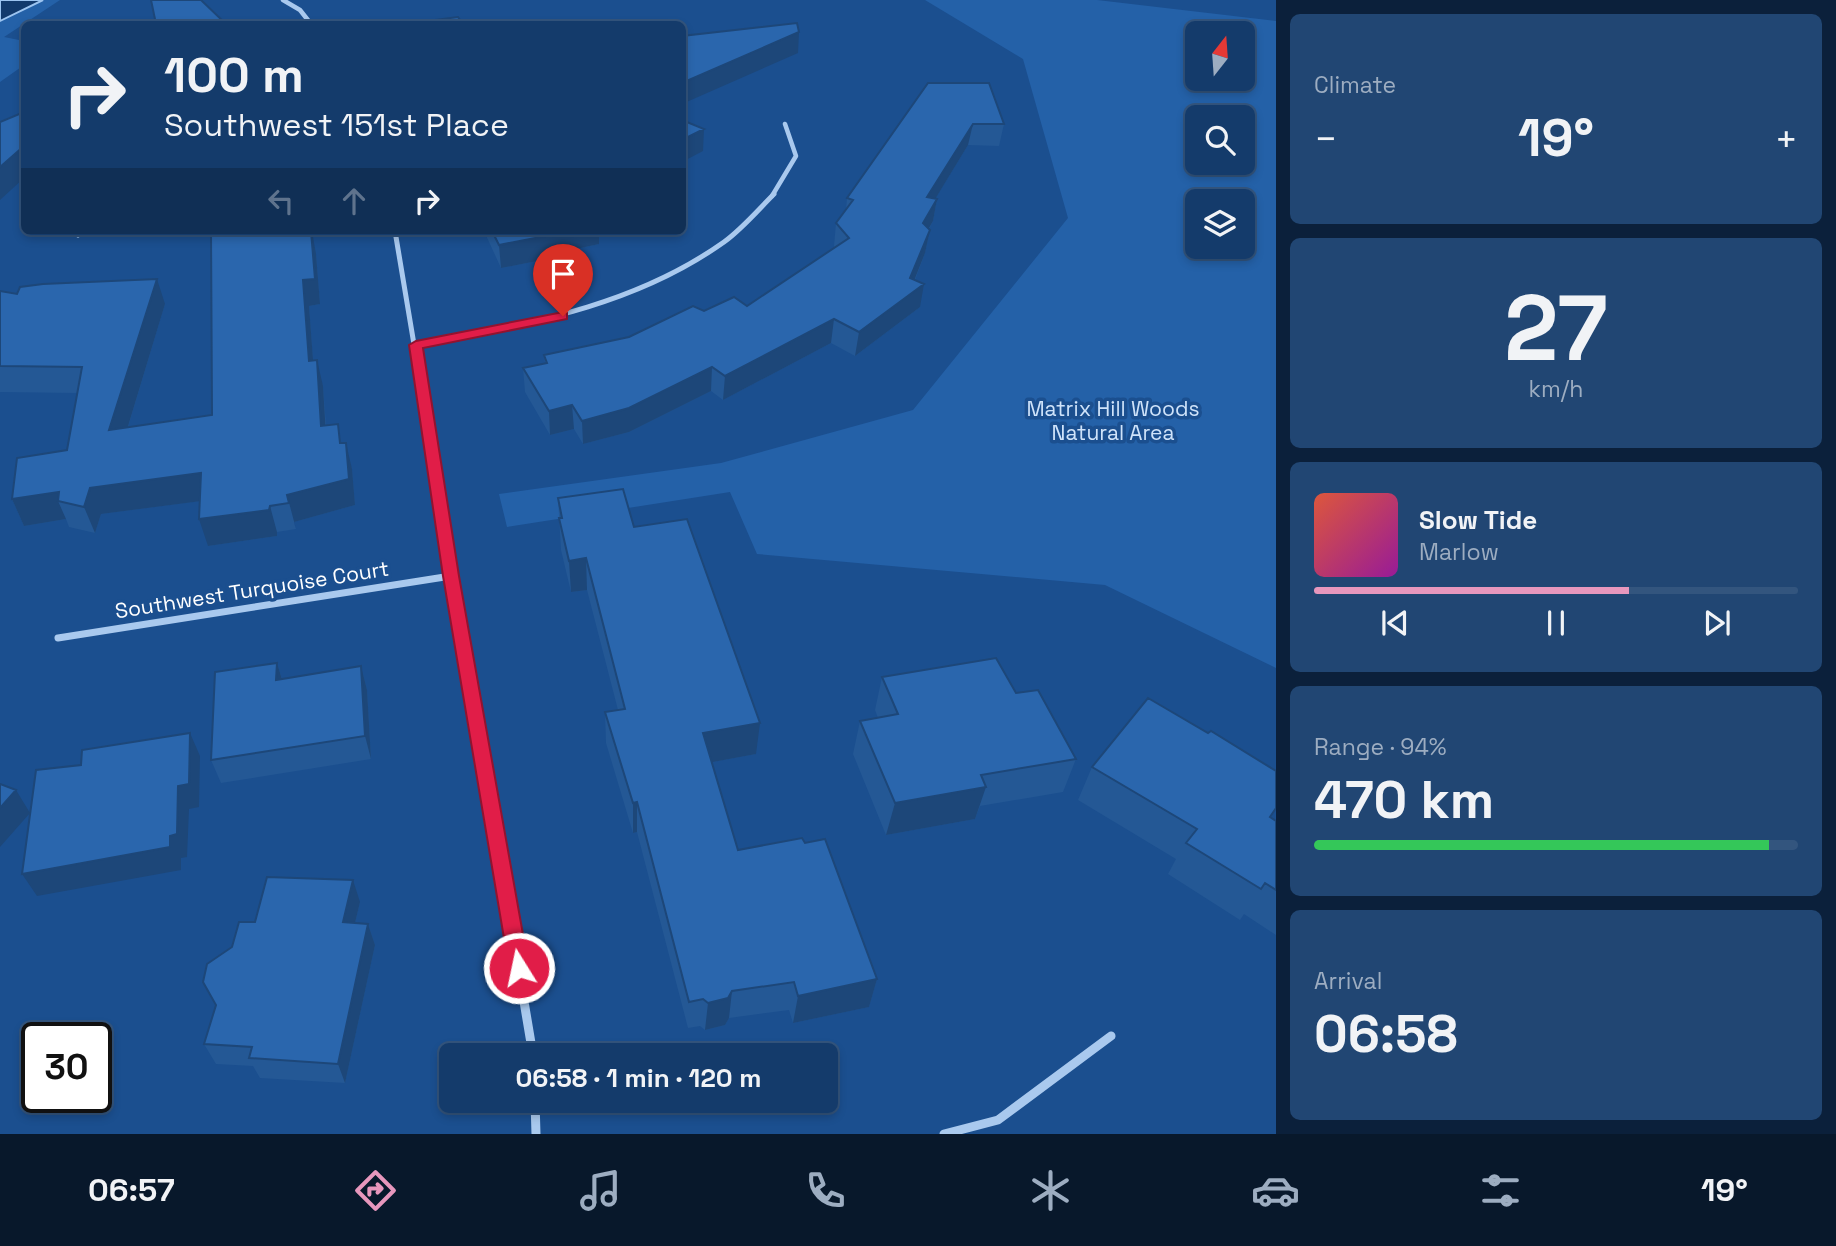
<!DOCTYPE html>
<meta charset="utf-8">
<style>
:root{--surface:#143b6b;--page:#214673;--text:#f1f3f6;--muted:#9dadc1;--line:#33557e;--accent:#e797bd}
body{margin:0;font-family:"Space Grotesk",sans-serif;background:var(--page);color:var(--text);height:100vh;display:flex;flex-direction:column;font-size:26px;white-space:nowrap}
*{box-sizing:border-box;margin:0}
p{font-size:23px;color:var(--muted)}
.icon{flex:none;width:38px;height:38px;fill:none;stroke:currentColor;stroke-width:2;stroke-linecap:round;stroke-linejoin:round}
.map{position:relative;flex:1;overflow:hidden}
.panel{display:flex;flex-direction:column;gap:14px;padding:14px;background:#0b203b;width:560px}
.panel>*{flex:none}
.guide{position:absolute;left:21px;top:21px;width:665px;height:214px;border-radius:10px;box-shadow:0 4px 10px #0003,0 0 0 2px var(--line);background:#143b6b;color:var(--text);overflow:hidden}
.needle{width:46px;rotate:17deg}
.controls{position:absolute;left:1185px;top:21px;display:grid;gap:14px}
.controls a{display:grid;place-items:center;width:70px;height:70px;border-radius:10px;background:var(--surface);box-shadow:0 4px 10px #0003,0 0 0 2px var(--line);font-size:35px}
.speed{position:absolute;left:21px;top:1022px;display:flex;gap:14px;font-size:35px;font-weight:700;text-align:center}
.speed>*{display:grid;place-content:center;width:91px;height:91px;border-radius:50%;background:var(--surface);box-shadow:0 4px 10px #0003,0 0 0 2px var(--line);line-height:1}
.speed .limit{border:4px solid #111;border-radius:10px;background:#fff;color:#111}
.pin{position:absolute;display:grid;place-items:center;width:60px;height:60px;color:#fff;margin:-72px -30px;border-radius:50% 50% 50% 0;rotate:-45deg;box-shadow:0 0 7px #0007}
.pin .icon{rotate:45deg}
.me{position:absolute;width:77px;margin:-38px;rotate:350deg;stroke-linejoin:round;filter:drop-shadow(0 0 5px #0008)}
.turn{display:flex;align-items:center;gap:24px;height:147px;padding:0 28px;font-size:32px}
.turn .icon{width:91px;height:91px;stroke-width:2.5}
.turn b{display:block;font-size:49px;line-height:60px}
.lanes{display:flex;align-items:center;height:66px;padding:0 28px;background:#0003;justify-content:center;gap:35px;direction:ltr}
.lanes .off{opacity:.35}
.big{font-size:52px;font-weight:700;line-height:1.1}
.panel .tile{flex:1;display:flex;flex-direction:column;justify-content:center;gap:10px;min-width:0;padding:0 24px;border-radius:10px;background:var(--page)}
.panel .dial{align-items:center;gap:0}
.dial b{font-size:91px;line-height:1}
.song{display:flex;align-items:center;gap:21px}
.cover{width:84px;height:84px;border-radius:10px;background:linear-gradient(135deg,hsl(10 70% 55%),hsl(300 70% 35%))}
.played{height:7px;border-radius:4px;background:linear-gradient(90deg,var(--accent) 65%,var(--line) 65%)}
.keys{display:flex;justify-content:space-around;direction:ltr}
.heat{display:flex;justify-content:space-between;align-items:center;font-size:38px;direction:ltr}
.charge{height:10px;border-radius:5px;background:linear-gradient(90deg,#34c759 94%,var(--line) 0)}
.trip{position:absolute;left:439px;top:1043px;width:399px;height:70px;border-radius:10px;background:var(--surface);box-shadow:0 4px 10px #0003,0 0 0 2px var(--line);font-weight:700;line-height:70px;text-align:center}
.tab-bar{display:flex;height:112px;justify-content:space-around;align-items:center;background:#08182b;color:var(--muted)}
.tab-bar .icon{width:49px;height:49px}
.tab-bar .selected{color:var(--accent)}
.tab-bar b{font-size:32px;color:var(--text)}
main{display:flex;flex:1;min-height:0}
.map>svg:first-child{display:block}
.green{fill:#2461a8;fill-rule:evenodd}
.water{fill:#123a6d;stroke:#9cc4f0;stroke-width:2}
.lines{fill:none;stroke-linecap:round;stroke-linejoin:round}
.minor-far3{stroke:#a9c9ee;stroke-width:4.5}
.minor-far2{stroke:#a9c9ee;stroke-width:5}
.minor-far1{stroke:#a9c9ee;stroke-width:7}
.minor{stroke:#a9c9ee;stroke-width:9}
.wall{fill:#245895}
.shaded-wall{fill:#1d4779}
.building{fill:#2a66ad;stroke:#1d4779;stroke-width:2}
.route{fill:#e11d48;stroke:#92132f;stroke-width:2}
.labels{text-anchor:middle;stroke-width:7;stroke-linejoin:round;paint-order:stroke}
.park-label{font-size:21px;fill:#cfe3fa;stroke:#1b4f8f}
.street-label{font-size:21px;fill:#fff;stroke:#1b4f8f}
</style>
<main>
<div class="map">
<svg width="1276" height="1134" viewBox="0 0 1276 1134">
<rect width="100%" height="100%" fill="#1b4f8f"/>
<path class="green" d="M 0,0 L 60,0 L 4,37 L 24,41 L 24,65 L 0,82 Z
M 925,0 L 1097,0 L 1276,21 L 1276,668 L 1105,585 L 757,554 L 730,492 L 507,527 L 499,494 L 721,463 L 913,410 L 1068,218 L 1023,59 ZM 1197,33 L 1242,33 L 1242,79 L 1197,79 ZM 1197,117 L 1242,117 L 1242,163 L 1197,163 ZM 1197,201 L 1242,201 L 1242,247 L 1197,247 Z"/>
<path class="water" d="M 0,0 L 43,0 L 0,21 Z"/>
<g class="lines">
<path class="minor-far3" d="M 283,0 L 300,10 L 311,24
M 772,196 L 796,156 L 785,124"/>
<path class="minor-far2" d="M 395,231 L 430,440
M 78,235 L 82,231
M 416,345 C 525,324 631,308 724,242 C 742,229 758,210 774,194"/>
<path class="minor-far1" d="M 430,439 L 482,748
M 58,638 L 451,576"/>
<path class="minor" d="M 481,746 L 533,1055
M 535,1101 L 536,1134
M 944,1134 L 998,1120 L 1111,1036"/>
</g>
<path class="wall" d="M 928,83 L 1004,124 L 999,146 L 968,145 L 935,199 L 937,199 L 933,221 L 929,229 L 930,230 L 925,253 L 915,280 L 920,307 L 855,356 L 831,343 L 723,400 L 711,391 L 629,432 L 583,444 L 574,429 L 550,435 L 525,392 L 523,368 L 545,363 L 544,355 L 629,337 L 704,311 L 747,306 L 835,247 L 834,246 L 836,223 L 846,210 L 847,198 Z
M 484,231 L 599,231 L 599,244 L 557,253 L 557,257 L 501,268 Z
M 316,254 L 320,304 L 309,306 L 313,361 L 323,386 L 326,425 L 342,443 L 352,469 L 355,505 L 294,522 L 296,529 L 277,532 L 277,536 L 208,546 L 200,501 L 101,514 L 95,533 L 69,527 L 66,519 L 24,526 L 12,499 L 67,450 L 77,393 L 0,392 L 0,291 L 17,294 L 165,304 L 128,427 L 212,415 Z
M 558,498 L 634,527 L 756,754 L 712,762 L 738,850 L 877,979 L 869,1007 L 793,1023 L 789,1010 L 729,1018 L 725,1025 L 705,1030 L 700,1026 L 688,1028 L 637,832 L 633,833 L 606,743 L 605,712 L 618,710 L 587,590 L 571,592 L 561,550 Z
M 277,663 L 282,679 L 361,666 L 367,690 L 371,759 L 221,783 L 211,760 Z
M 882,677 L 1016,693 L 1076,759 L 1063,792 L 980,806 L 975,819 L 886,835 L 853,754 L 860,721 L 878,718 L 875,710 Z
M 1092,767 L 1270,817 L 1276,821 L 1276,935 L 1244,914 L 1240,920 L 1168,874 L 1176,859 L 1078,800 Z
M 360,902 L 355,923 L 368,924 L 375,945 L 345,1083 L 260,1078 L 253,1066 L 216,1064 L 204,1044 L 216,1006 L 203,982 L 255,922 Z"/>
<path class="shaded-wall" d="M 799,32 L 798,53 L 682,104 L 682,83 Z
M 973,124 L 968,145 L 923,219 L 927,197 Z
M 704,129 L 703,151 L 682,162 L 682,140 Z
M 24,146 L 24,178 L 0,200 L 0,167 Z
M 937,199 L 933,221 L 919,245 L 923,223 Z
M 930,230 L 925,253 L 908,296 L 924,284 L 920,307 L 855,356 L 859,332 L 910,278 Z
M 312,231 L 316,254 L 320,304 L 309,306 L 315,387 L 309,361 L 303,280 Z
M 554,231 L 599,231 L 599,244 L 557,253 L 557,257 L 501,268 L 499,245 Z
M 157,279 L 165,304 L 119,456 L 109,430 Z
M 834,319 L 831,343 L 723,400 L 725,376 Z
M 317,360 L 323,386 L 327,452 L 321,426 Z
M 712,367 L 711,391 L 629,432 L 583,444 L 582,421 Z
M 572,405 L 574,429 L 550,435 L 549,411 Z
M 346,443 L 352,469 L 355,505 L 294,522 L 296,529 L 287,495 Z
M 201,473 L 209,500 L 101,514 L 95,533 L 84,507 L 90,488 Z
M 59,492 L 58,501 L 66,519 L 24,526 L 12,499 Z
M 270,506 L 277,532 L 277,536 L 208,546 L 199,519 Z
M 586,558 L 587,590 L 571,592 L 569,561 Z
M 277,663 L 284,686 L 276,680 Z
M 361,666 L 367,690 L 371,759 L 365,736 Z
M 760,723 L 756,754 L 702,764 L 703,733 Z
M 190,733 L 200,756 L 199,807 L 189,809 L 187,857 L 181,858 L 181,870 L 37,896 L 22,874 L 170,836 L 178,786 Z
M 986,787 L 975,819 L 886,835 L 895,803 Z
M 16,790 L 30,813 L 0,847 L 0,808 Z
M 637,802 L 637,832 L 633,833 L 633,803 Z
M 353,880 L 360,902 L 350,944 L 343,922 Z
M 368,924 L 375,945 L 345,1083 L 338,1064 Z
M 877,979 L 869,1007 L 793,1023 L 798,996 Z
M 732,991 L 729,1018 L 725,1025 L 705,1030 L 708,1003 Z"/>
<path class="building" d="M 151,0 L 201,0 L 226,24 L 156,24 Z
M 458,17 L 463,24 L 404,24 Z
M 797,23 L 799,32 L 682,83 L 682,36 Z
M 928,83 L 989,83 L 1004,124 L 973,124 L 927,197 L 937,199 L 923,223 L 930,230 L 910,278 L 924,284 L 859,332 L 834,319 L 725,376 L 712,367 L 629,408 L 582,421 L 572,405 L 549,411 L 523,368 L 547,363 L 544,355 L 629,337 L 693,306 L 704,311 L 734,297 L 747,306 L 849,238 L 836,223 L 853,200 L 847,198 Z
M 24,112 L 24,146 L 0,167 L 0,122 Z
M 682,120 L 704,129 L 682,140 Z
M 211,231 L 311,231 L 315,279 L 303,280 L 309,361 L 317,360 L 321,426 L 338,424 L 340,443 L 346,443 L 349,479 L 287,495 L 289,503 L 270,506 L 269,510 L 199,519 L 201,473 L 90,488 L 84,507 L 58,501 L 59,492 L 12,499 L 17,458 L 67,450 L 82,367 L 0,366 L 0,291 L 17,294 L 20,287 L 43,284 L 157,279 L 109,430 L 212,415 Z
M 492,231 L 555,231 L 556,234 L 499,245 Z
M 623,489 L 634,527 L 687,519 L 760,723 L 703,733 L 738,850 L 802,838 L 805,843 L 825,839 L 877,979 L 798,996 L 794,982 L 732,991 L 728,998 L 708,1003 L 703,999 L 689,1002 L 637,802 L 633,803 L 605,712 L 625,709 L 586,558 L 569,561 L 559,518 L 562,518 L 558,498 Z
M 996,658 L 1016,693 L 1038,690 L 1076,759 L 981,775 L 986,787 L 895,803 L 860,721 L 898,714 L 882,677 Z
M 277,663 L 276,680 L 361,666 L 365,736 L 211,760 L 215,672 Z
M 1148,698 L 1208,733 L 1211,731 L 1276,771 L 1276,808 L 1270,817 L 1276,821 L 1276,890 L 1265,883 L 1261,889 L 1186,843 L 1197,829 L 1092,767 Z
M 190,733 L 189,784 L 178,786 L 177,834 L 170,836 L 170,847 L 22,874 L 36,770 L 81,765 L 82,750 Z
M 0,784 L 16,790 L 0,808 Z
M 267,877 L 353,880 L 343,922 L 368,924 L 338,1064 L 249,1058 L 252,1047 L 204,1044 L 216,1005 L 203,982 L 207,964 L 232,947 L 239,922 L 255,922 Z"/>
<path class="route" d="M 563,312 L 567,313 L 567,319 L 423,348 L 459,576 L 529,968 L 526,975 L 519,978 L 512,975 L 509,968 L 443,576 L 409,345 L 416,341 Z"/>
<g class="labels">
<g class="park-label">
<text x="1113" y="416">Matrix Hill Woods<tspan x="1113" dy="24">Natural Area</tspan></text>
</g>
<g class="street-label">
<text transform="translate(252 590) rotate(-9)" y="7">Southwest Turquoise Court</text>
</g>
</g>
</svg>
<div class="controls">
<a><svg class="needle" viewBox="-14 -14 28 28"><path d="M0-13l5 13h-10z" fill="#e53935"/><path d="M0 13l5-13h-10z" fill="#9dadc1"/></svg></a>
<a><svg class="icon" aria-label="search" viewBox="0 0 24 24"><circle cx="10" cy="10" r="6"/><path d="M15 15l6 6"/></svg></a>
<a><svg class="icon" aria-label="layers" viewBox="0 0 24 24"><path d="M12 4l9 5-9 5-9-5zM3 14l9 5 9-5"/></svg></a>
</div>
<div class="speed"><div class="limit">30</div></div>
<div class="pin" style="left:563px;top:316px;background:#d93025"><svg class="icon" aria-label="arrive" viewBox="0 0 24 24"><path d="M6 21V4h12l-3 4 3 4H6"/></svg></div>
<svg class="me" style="left:519px;top:968px" viewBox="-20 -20 40 40"><circle r="17" fill="#e11d48" stroke="#fff" stroke-width="3"/><path d="M0-11L8 9 0 5-8 9z" fill="#fff"/></svg>
<div class="trip">06:58 · 1 min · 120 m</div>
<div class="guide">
<div class="turn"><svg class="icon" aria-label="right" viewBox="0 0 24 24"><path d="M7 20v-9h11M14 6l5 5-5 5"/></svg><div><b>100 m</b>Southwest 151st Place</div></div>
<div class="lanes"><svg class="icon off" aria-label="left" viewBox="0 0 24 24"><path d="M17 20v-9H6M10 6l-5 5 5 5"/></svg><svg class="icon off" aria-label="ahead" viewBox="0 0 24 24"><path d="M12 20V5M6 11l6-6 6 6"/></svg><svg class="icon" aria-label="right" viewBox="0 0 24 24"><path d="M7 20v-9h11M14 6l5 5-5 5"/></svg></div>
</div>
</div>
<section class="panel">
<div class="tile"><p>Climate</p>
<div class="heat"><a>−</a><b class="big">19°</b><a>+</a></div>
</div>
<div class="tile dial"><b>27</b><p>km/h</p></div>
<div class="tile">
<div class="song"><i class="cover"></i><div><b>Slow Tide</b><p>Marlow</p></div></div>
<div class="played"></div>
<div class="keys"><svg class="icon" aria-label="previous" viewBox="0 0 24 24"><path d="M18 5L8 12l10 7zM5 5v14"/></svg><svg class="icon" aria-label="pause" viewBox="0 0 24 24"><path d="M8 5v14M16 5v14"/></svg><svg class="icon" aria-label="next" viewBox="0 0 24 24"><path d="M6 5l10 7-10 7zM19 5v14"/></svg></div>
</div>
<div class="tile"><p>Range · 94%</p><b class="big">470 km</b><div class="charge"></div></div>
<div class="tile"><p>Arrival</p><b class="big">06:58</b></div>
</section>
</main>
<nav class="tab-bar">
<b>06:57</b>
<svg class="icon selected" aria-label="directions" viewBox="0 0 24 24"><path d="M12 3l9 9-9 9-9-9zM9 14v-3h6M13 9l2 2-2 2"/></svg>
<svg class="icon" aria-label="music" viewBox="0 0 24 24"><path d="M9 18V5l10-2v13"/><circle cx="6" cy="18" r="3"/><circle cx="16" cy="16" r="3"/></svg>
<svg class="icon" aria-label="phone" viewBox="0 0 24 24"><path d="M5 4h4l2 5-3 2q2 4 5 5l2-3 5 2v4C11 20 4 13 5 4z"/></svg>
<svg class="icon" aria-label="climate" viewBox="0 0 24 24"><path d="M12 3v18M4 7l16 10M4 17L20 7"/></svg>
<svg class="icon" aria-label="car" viewBox="0 0 24 24"><path d="M5 17H2v-5l4-1 3-4h7l3 4 3 1v5h-3M9 17h6M6 11h13"/><circle cx="7" cy="17" r="2"/><circle cx="17" cy="17" r="2"/></svg>
<svg class="icon" aria-label="filters" viewBox="0 0 24 24"><path d="M4 7h16M4 17h16"/><circle cx="9" cy="7" r="2"/><circle cx="15" cy="17" r="2"/></svg>
<b>19°</b>
</nav>
